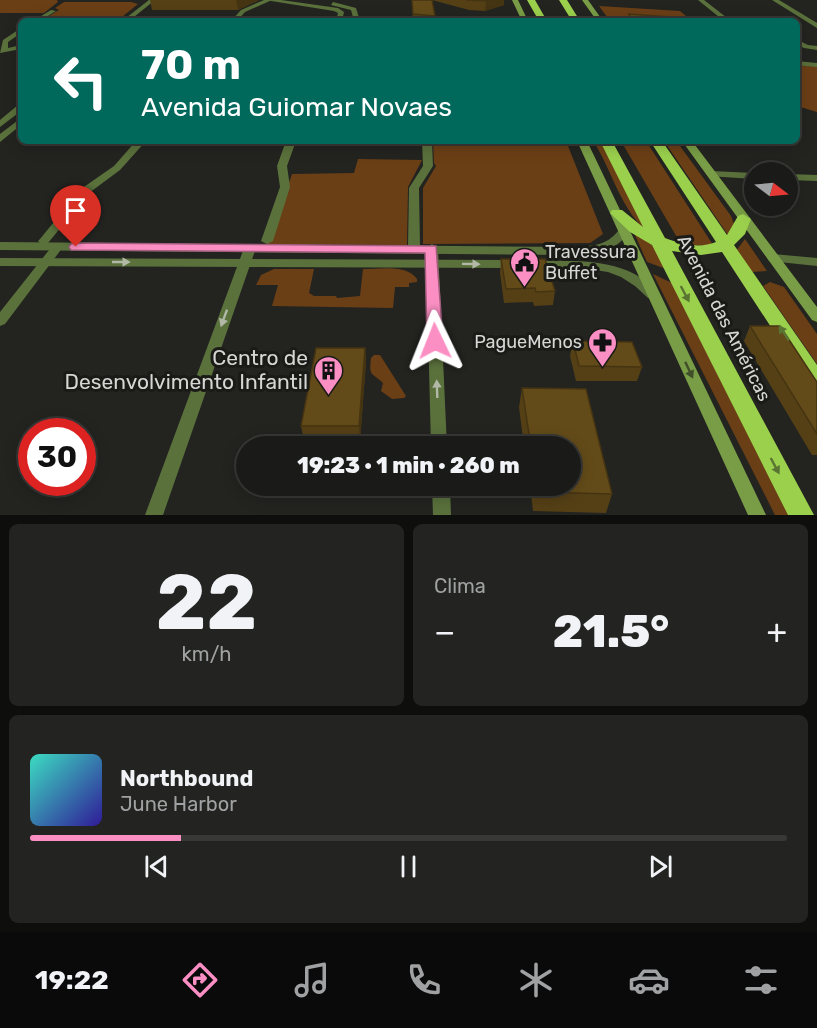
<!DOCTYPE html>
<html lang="pt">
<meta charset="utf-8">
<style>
:root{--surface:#1a1a18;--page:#232321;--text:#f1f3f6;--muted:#9fa1a2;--line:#383837;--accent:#fb8fc3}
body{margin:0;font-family:Rubik,sans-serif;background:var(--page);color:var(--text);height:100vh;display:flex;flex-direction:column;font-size:22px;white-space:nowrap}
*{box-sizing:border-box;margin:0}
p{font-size:20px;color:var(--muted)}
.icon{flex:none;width:33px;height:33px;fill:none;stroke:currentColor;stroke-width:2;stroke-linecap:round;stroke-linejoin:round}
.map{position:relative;height:515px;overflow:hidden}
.drawer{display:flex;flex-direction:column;gap:9px;padding:9px;background:#0e0e0d;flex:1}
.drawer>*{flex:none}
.banner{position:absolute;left:18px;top:18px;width:782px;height:126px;border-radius:9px;box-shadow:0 3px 15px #0003,0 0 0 2px var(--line);background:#00695c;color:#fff;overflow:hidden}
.needle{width:39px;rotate:106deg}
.controls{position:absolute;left:744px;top:162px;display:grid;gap:12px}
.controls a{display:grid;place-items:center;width:54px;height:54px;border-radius:50%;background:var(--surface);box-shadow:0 3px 15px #0003,0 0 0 2px var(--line);font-size:30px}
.speed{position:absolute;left:18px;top:418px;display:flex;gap:12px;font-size:30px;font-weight:700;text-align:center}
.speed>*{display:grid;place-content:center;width:78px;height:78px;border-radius:50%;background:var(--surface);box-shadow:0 3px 15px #0003,0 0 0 2px var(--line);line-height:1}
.speed .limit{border:9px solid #d22;background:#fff;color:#111}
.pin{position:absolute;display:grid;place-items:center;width:51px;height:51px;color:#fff;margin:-62px -26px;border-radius:50% 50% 50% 0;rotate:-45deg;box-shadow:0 0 6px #0007}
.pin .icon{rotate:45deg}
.me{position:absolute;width:66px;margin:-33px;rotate:358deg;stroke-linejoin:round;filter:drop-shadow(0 0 4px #0008)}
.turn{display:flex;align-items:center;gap:21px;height:126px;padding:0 24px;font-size:27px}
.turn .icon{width:78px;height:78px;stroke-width:2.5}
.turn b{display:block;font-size:42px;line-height:51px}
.big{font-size:45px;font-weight:800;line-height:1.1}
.drawer .tile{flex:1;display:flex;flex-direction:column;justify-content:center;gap:9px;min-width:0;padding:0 21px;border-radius:9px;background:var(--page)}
.drawer .dial{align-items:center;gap:0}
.dial b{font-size:78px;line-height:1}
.song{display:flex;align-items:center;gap:18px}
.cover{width:72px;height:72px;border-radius:9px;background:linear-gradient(135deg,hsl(170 70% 55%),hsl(250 70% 35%))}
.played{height:6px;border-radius:3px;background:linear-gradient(90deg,var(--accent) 20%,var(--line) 20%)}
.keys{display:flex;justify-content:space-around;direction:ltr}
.heat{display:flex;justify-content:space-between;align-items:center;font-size:33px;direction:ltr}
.drawer .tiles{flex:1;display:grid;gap:9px;grid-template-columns:1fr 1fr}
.tile:last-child{grid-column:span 2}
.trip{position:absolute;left:236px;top:436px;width:345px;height:60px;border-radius:30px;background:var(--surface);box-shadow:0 3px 15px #0003,0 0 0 2px var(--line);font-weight:800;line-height:60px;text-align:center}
.dock{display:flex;height:96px;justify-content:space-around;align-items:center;background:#0a0a0a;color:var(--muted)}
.dock .icon{width:42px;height:42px}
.dock .current{color:var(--accent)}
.dock b{font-size:27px;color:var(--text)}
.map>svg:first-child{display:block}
.green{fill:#6b3f16}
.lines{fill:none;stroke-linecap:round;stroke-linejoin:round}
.minor{fill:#5a713c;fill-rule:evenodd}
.tertiary{fill:#5a713c;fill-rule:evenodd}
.secondary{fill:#799d46;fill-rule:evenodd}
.trunk{fill:#9bd04d;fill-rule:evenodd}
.wall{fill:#554016}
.shaded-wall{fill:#453412}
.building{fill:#634b19;stroke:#453412;stroke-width:1.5}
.oneway{fill:#b1b8a6}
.oneway2{fill:#5a7532}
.oneway3{fill:#404e2a}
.route{fill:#fb8fc3;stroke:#a35d7f;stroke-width:1.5}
.labels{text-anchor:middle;stroke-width:6;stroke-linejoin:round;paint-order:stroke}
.poi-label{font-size:18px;fill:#d6d6d4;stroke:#1a1a17;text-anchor:start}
.street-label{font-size:18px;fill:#d6d6d4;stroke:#1a1a17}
.near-poi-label{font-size:21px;fill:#d6d6d4;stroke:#1a1a17;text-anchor:end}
</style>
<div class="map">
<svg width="817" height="515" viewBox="0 0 817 515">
<rect width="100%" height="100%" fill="#232320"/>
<path class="green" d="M 0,0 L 57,0 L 58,2 L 44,13 L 0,13 Z
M 64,2 L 131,2 L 138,4 L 117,21 L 41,21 L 59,10 L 55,8 Z
M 599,6 L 680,11 L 692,21 L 610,21 Z
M 796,65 L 817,66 L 817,112 L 797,106 Z
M 433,141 L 566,141 L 603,234 L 590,243 L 423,244 L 423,188 L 436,166 L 434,163 Z
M 593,141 L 601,141 L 646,230 C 619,207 612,169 593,141 Z
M 621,141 L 646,141 L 713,245 L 682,246 Z
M 664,141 L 675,141 L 680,146 L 731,216 L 734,224 L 730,238 Z
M 358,159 L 422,160 L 408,187 L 407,245 L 267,244 L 292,174 L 354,173 Z
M 634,233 L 654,246 L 666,269 L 647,262 Z
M 745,239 L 767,271 L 751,272 L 736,251 Z
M 274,269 L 314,269 L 309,293 L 314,296 L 336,296 L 337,298 L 360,296 L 363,269 C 380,269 407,264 417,279 L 417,282 L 409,283 L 409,287 L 395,287 L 393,308 L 272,306 L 278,285 L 256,285 L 261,275 Z
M 653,274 L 672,283 L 792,515 L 775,515 Z
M 770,282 L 784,287 L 817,334 L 817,364 L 763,286 Z
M 374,355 L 380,355 L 406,396 L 404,398 L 392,399 L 381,391 L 383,383 C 371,372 369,377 371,358 Z"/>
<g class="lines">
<path class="minor" d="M 264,0 L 272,0 L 245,12 L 237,21 L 231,21 L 241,10 Z
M 698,0 L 704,0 L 731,21 L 724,21 Z
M 772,0 L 779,0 L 817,23 L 817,28 Z
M 51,10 L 56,11 L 40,21 L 33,21 Z
M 21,28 L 21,33 L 8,42 L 8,48 L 21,45 L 21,49 L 0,53 L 3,40 Z
M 796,39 L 808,45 L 817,46 L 817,50 L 804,48 L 796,44 Z
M 796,61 L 817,63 L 817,67 L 796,65 Z
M 136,141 L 146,141 L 120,170 L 89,193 L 48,243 L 40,243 L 38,241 L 40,239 L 81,189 L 114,166 Z
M 286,141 L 296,141 L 287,166 L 290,187 L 273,241 L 267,244 L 261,241 L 280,187 L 277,166 Z
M 422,141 L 432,141 L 433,166 L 419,188 L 420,247 L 414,251 L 408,247 L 409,188 L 423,166 Z
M 711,171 L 754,173 L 754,179 L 708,176 L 708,172 Z
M 788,174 L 817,175 L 817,181 L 788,180 Z
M 57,243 L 63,247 L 5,324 L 0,326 L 0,312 L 53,245 Z
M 250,244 L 256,248 L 163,515 L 145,515 L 244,248 Z
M 432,244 L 438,248 L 447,447 L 431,447 L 426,248 Z
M 773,254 L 817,258 L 817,266 L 769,261 L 767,258 Z
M 432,486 L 450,486 L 451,515 L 433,515 Z"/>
<path class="tertiary" d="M 149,0 L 155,0 L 129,21 L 122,21 Z
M 265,0 L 281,0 L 338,8 L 344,12 L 342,21 L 336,21 L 338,13 L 334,11 Z
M 333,2 L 356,8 L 360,21 L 354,21 L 351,10 L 331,5 Z
M 18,105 L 21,105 L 21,111 L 0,127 L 0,120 Z
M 21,118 L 21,125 L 0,142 L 0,134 Z
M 625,226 L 631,229 C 618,251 599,253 575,255 L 0,250 L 0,242 L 575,247 C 595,246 609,245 621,227 Z
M 0,258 L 515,260 L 521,264 L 515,268 L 0,266 Z
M 532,261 C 575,261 630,256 659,295 L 653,299 L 648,298 L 635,286 L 621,277 L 608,272 L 581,268 L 528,268 L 526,265 L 528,262 Z"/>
<path class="secondary" d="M 512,0 L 518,0 L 528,21 L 522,21 Z
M 582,0 L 588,0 L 603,21 L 597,21 Z
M 577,141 L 587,141 L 766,515 L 748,515 Z
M 682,141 L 692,141 L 817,307 L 817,322 L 812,320 Z"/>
<path class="trunk" d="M 527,0 L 535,0 L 547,21 L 539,21 Z
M 559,0 L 567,0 L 580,21 L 572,21 Z
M 600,141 L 612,141 L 665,238 C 681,244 699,249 716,242 L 650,141 L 662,141 L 727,235 L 738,216 L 743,214 L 751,219 L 745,234 L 734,245 L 817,365 L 817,389 L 810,387 L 722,252 L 701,255 L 672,251 L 814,515 L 788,515 L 652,245 L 630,232 L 610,213 L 612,210 L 622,210 L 643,227 Z"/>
</g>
<path class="wall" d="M 150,0 L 259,0 L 238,10 L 152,10 Z
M 412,0 L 504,0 L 504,5 L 485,11 L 469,10 L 432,0 L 435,16 L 435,21 L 413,21 Z
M 629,14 L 699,21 L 627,21 Z
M 501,259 L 555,291 L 553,305 L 534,306 L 533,302 L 504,303 L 500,273 Z
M 750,326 L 817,382 L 817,455 L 812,455 L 744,341 Z
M 573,341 L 642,367 L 637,381 L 576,381 L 570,356 Z
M 365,348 L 366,362 L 360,441 L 304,441 L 301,426 Z
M 522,388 L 612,494 L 606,513 L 533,511 L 530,486 L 570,486 L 570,447 L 524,447 L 519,407 Z"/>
<path class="shaded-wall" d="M 236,0 L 259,0 L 238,10 Z
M 490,0 L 504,0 L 504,5 L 485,11 L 486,1 Z
M 365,348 L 366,362 L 360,441 L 359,426 Z"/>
<path class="building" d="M 412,0 L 432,0 L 435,16 L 413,14 Z
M 466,0 L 490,0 L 486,1 Z
M 629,14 L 697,19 L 699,21 L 633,21 Z
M 501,259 L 545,259 L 555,291 L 536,292 L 535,288 L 506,289 Z
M 750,326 L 780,326 L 817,382 L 817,434 Z
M 573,341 L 632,342 L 642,367 L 579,366 Z
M 316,348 L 365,348 L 359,426 L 301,426 Z
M 522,388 L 586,389 L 612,494 L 537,492 L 536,486 L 570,486 L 570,447 L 531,447 Z"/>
<defs><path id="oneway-solid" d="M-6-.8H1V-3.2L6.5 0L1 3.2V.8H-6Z" transform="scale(1.5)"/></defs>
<g class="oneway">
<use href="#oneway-solid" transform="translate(121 262)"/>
<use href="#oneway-solid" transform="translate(471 264) rotate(1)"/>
<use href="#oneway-solid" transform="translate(224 318) rotate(110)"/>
<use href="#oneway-solid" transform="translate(437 389) rotate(-92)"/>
</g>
<g class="oneway2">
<use href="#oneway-solid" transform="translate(685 294) rotate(62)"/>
<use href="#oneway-solid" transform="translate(784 333) rotate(-124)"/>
<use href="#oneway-solid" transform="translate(775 466) rotate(62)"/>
</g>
<use class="oneway3" href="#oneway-solid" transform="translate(689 370) rotate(65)"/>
<path class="route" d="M 76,243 L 436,246 L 443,341 L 440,345 L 429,345 L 427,341 L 425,253 L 71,250 L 69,247 L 71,244 Z"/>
<defs>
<symbol id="civic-pin" viewBox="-11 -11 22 30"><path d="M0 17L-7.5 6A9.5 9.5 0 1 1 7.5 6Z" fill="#fb8fc3" stroke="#1a1a17"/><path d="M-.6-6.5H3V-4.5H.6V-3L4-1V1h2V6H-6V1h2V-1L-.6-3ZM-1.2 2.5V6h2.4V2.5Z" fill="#111"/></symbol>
<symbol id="pharmacy-pin" viewBox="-11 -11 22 30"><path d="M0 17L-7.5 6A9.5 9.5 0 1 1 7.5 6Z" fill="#fb8fc3" stroke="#1a1a17"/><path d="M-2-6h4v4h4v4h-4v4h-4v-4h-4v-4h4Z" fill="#111"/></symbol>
<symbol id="building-pin" viewBox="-11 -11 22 30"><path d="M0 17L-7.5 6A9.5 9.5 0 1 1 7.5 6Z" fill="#fb8fc3" stroke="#1a1a17"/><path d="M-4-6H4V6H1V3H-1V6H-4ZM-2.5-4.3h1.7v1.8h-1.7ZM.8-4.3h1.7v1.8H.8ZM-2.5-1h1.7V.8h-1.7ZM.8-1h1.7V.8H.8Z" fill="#111"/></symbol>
</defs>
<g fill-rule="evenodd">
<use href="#civic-pin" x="508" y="246" width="33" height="45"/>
<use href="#pharmacy-pin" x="586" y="326" width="33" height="45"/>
<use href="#building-pin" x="312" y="354" width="33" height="45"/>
</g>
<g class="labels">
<g class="poi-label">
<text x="545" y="258">Travessura<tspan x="545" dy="21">Buffet</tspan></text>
<text x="582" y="348" text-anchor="end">PagueMenos</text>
</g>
<g class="street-label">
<text transform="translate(724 318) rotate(63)" y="6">Avenida das Américas</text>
</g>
<g class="near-poi-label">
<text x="308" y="365">Centro de<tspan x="308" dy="24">Desenvolvimento Infantil</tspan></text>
</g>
</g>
</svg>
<div class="controls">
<a><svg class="needle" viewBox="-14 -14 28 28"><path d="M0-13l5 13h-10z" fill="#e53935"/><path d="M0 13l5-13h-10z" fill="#9fa1a2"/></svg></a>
</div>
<div class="speed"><div class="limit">30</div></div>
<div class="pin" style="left:76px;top:247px;background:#d93025"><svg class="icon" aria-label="arrive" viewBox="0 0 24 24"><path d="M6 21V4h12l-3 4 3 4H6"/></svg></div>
<svg class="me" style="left:435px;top:341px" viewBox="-20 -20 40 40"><path d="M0-17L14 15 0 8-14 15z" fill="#fb8fc3" stroke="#fff" stroke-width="4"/></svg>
<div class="trip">19:23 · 1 min · 260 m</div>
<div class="banner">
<div class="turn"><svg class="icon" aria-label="left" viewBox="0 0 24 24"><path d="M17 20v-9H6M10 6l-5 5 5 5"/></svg><div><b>70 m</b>Avenida Guiomar Novaes</div></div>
</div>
</div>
<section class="drawer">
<div class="tiles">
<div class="tile dial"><b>22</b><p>km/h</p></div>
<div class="tile"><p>Clima</p>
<div class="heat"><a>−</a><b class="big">21.5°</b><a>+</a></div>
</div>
<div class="tile">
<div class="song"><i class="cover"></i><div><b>Northbound</b><p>June Harbor</p></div></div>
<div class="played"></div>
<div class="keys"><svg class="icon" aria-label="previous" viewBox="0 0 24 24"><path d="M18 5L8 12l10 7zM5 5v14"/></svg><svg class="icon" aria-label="pause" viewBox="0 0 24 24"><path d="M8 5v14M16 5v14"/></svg><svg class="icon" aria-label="next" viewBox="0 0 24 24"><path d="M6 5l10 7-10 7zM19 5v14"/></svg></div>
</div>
</div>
</section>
<nav class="dock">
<b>19:22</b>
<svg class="icon current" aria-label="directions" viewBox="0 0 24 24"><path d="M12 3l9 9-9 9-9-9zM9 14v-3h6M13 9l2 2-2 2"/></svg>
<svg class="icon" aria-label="music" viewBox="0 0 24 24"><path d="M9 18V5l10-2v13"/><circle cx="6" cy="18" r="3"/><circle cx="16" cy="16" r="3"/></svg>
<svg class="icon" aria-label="phone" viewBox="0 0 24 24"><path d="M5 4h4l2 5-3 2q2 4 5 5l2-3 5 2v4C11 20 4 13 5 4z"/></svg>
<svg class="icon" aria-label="climate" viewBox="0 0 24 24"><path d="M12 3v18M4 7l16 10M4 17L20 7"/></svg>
<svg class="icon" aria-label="car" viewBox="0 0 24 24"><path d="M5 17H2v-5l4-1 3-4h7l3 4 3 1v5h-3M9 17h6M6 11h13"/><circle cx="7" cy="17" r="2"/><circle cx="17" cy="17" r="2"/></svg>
<svg class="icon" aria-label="filters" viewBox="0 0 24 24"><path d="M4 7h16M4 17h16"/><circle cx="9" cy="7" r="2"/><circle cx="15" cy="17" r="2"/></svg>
</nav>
